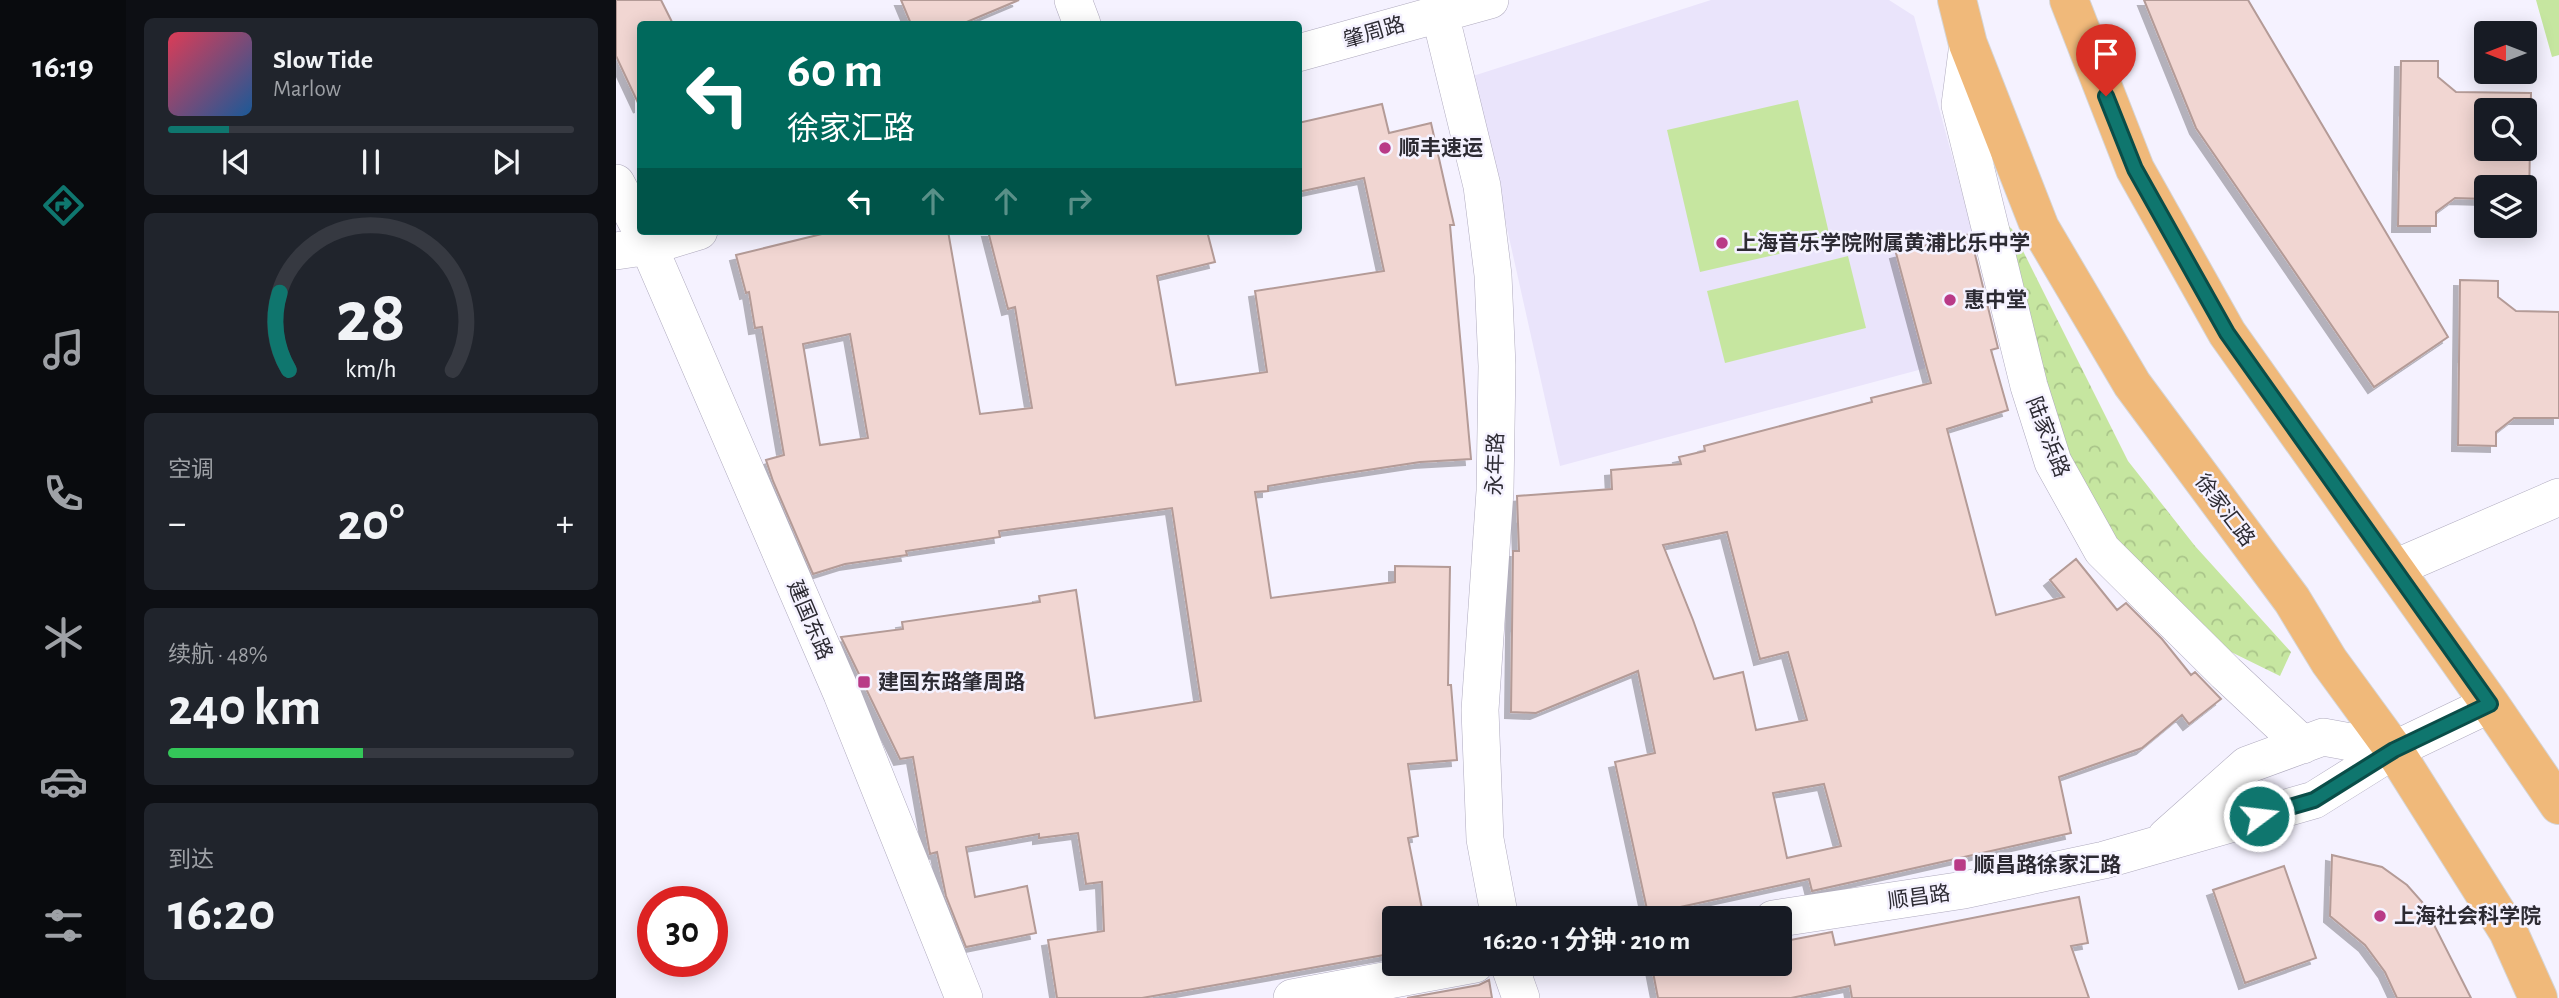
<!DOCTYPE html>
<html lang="zh">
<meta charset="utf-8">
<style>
:root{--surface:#171b24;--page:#20242c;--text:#f1f3f6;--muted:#9ea1a6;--line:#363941;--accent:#0f766e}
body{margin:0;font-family:"Alegreya Sans","Noto Sans SC",sans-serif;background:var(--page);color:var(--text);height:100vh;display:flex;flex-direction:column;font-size:26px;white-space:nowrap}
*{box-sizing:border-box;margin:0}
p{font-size:23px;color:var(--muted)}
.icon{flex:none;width:38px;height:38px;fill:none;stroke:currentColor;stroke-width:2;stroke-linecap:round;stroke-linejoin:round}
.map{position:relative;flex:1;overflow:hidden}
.panel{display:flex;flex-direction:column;gap:18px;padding:18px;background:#0d0f14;width:490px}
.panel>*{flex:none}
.guide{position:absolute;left:21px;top:21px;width:665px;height:214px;border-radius:7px;box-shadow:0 4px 18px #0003;background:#00695c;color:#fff;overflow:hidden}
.needle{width:46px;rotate:270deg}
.buttons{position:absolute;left:1858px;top:21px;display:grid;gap:14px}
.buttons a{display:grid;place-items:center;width:63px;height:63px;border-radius:7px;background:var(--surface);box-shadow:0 4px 18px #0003;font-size:35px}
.speed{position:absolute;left:21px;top:886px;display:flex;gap:14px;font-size:35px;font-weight:700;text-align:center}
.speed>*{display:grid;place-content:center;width:91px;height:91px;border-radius:50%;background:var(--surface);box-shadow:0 4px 18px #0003;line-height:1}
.speed .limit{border:10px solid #d22;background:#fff;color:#111}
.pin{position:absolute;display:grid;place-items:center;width:60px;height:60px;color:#fff;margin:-72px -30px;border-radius:50% 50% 50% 0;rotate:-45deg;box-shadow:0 0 7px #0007}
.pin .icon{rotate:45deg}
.me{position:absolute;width:77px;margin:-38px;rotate:75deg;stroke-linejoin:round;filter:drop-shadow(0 0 5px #0008)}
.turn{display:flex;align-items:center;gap:24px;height:147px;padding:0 35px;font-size:32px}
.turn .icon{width:91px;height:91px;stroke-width:2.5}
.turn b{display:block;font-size:49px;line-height:60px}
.lanes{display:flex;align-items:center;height:66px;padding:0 35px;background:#0003;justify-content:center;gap:35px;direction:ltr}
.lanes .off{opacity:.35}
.big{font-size:52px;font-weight:700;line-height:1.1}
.panel .card{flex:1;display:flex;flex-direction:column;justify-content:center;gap:10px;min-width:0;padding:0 24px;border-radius:10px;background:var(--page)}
.panel .dial{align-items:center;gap:0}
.dial svg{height:182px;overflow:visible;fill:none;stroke:var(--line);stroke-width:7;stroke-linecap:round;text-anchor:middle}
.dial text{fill:var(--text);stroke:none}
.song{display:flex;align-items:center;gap:21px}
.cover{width:84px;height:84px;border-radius:10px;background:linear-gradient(135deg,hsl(350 70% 55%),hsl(210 70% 35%))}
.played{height:7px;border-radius:4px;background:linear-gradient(90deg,var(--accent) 15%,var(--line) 15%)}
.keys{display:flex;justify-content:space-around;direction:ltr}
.heat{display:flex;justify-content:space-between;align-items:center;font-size:38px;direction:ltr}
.charge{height:10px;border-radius:5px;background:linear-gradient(90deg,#34c759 48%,var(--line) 0)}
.trip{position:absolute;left:766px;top:906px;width:410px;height:70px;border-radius:7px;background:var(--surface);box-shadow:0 4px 18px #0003;font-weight:700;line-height:70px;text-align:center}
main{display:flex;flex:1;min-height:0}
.tabs{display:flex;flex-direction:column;width:126px;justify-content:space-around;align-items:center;background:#090b0e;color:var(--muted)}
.tabs .icon{width:49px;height:49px}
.tabs .current{color:var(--accent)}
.tabs b{font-size:32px;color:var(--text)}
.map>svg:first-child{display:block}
.built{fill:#eae4fb}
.forest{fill:url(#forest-crowns)}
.garden{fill:#c6e6a0}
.building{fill:#f1d6d2;stroke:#b49b97;stroke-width:2;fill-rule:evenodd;filter:url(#shadow)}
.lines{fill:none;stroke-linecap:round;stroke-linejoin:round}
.minor-casing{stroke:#afaabe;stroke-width:38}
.major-casing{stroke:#d5d5d6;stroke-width:40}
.minor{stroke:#fff;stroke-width:37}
.major{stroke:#f0b97a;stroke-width:38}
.route-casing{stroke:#0a4d48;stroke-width:18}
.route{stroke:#0f766e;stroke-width:12}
.poi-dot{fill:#b93a87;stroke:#f5f2ff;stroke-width:2.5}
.labels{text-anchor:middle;stroke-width:5;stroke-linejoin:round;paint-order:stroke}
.street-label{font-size:21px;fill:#2d2b33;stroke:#f5f2ff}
.poi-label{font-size:21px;font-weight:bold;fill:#2d2b33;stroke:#f5f2ff;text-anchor:start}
</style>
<main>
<nav class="tabs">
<b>16:19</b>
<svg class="icon current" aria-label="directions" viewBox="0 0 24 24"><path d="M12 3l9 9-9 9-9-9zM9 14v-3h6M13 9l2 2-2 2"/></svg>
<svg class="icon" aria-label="music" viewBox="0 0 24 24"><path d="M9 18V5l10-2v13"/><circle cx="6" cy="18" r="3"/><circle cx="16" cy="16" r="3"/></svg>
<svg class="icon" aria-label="phone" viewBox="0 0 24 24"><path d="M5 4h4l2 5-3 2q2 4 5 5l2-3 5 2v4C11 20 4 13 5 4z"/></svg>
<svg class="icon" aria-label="climate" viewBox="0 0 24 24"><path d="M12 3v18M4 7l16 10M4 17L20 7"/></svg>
<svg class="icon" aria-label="car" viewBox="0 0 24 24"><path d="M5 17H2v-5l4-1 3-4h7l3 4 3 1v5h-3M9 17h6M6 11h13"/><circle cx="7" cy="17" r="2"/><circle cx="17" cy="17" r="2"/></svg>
<svg class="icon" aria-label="filters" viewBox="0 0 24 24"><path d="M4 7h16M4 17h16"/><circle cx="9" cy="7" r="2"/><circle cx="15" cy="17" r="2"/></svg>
</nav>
<section class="panel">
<div class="card">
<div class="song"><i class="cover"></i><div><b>Slow Tide</b><p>Marlow</p></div></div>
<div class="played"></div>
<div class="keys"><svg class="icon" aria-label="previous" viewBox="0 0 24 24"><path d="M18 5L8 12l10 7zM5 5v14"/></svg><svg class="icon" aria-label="pause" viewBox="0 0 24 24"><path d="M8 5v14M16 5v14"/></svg><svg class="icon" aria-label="next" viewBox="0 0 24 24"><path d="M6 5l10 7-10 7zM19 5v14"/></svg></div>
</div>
<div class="card dial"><svg viewBox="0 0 100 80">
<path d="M14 69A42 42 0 1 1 86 69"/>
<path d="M14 69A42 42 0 0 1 10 35" stroke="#0f766e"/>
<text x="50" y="56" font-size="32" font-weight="700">28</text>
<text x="50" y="72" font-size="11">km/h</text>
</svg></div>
<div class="card"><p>空调</p>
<div class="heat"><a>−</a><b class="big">20°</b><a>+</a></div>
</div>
<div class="card"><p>续航 · 48%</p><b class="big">240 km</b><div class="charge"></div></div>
<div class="card"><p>到达</p><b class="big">16:20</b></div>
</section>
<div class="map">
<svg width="1943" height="998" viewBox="0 0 1943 998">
<defs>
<pattern id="forest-crowns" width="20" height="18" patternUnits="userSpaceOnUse" patternTransform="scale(1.75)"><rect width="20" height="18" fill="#c6e6a0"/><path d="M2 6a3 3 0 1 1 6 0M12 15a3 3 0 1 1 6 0" fill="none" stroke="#aac58a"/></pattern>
<filter id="shadow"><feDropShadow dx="-6" dy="6" stdDeviation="0" flood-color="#0004"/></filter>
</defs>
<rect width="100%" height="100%" fill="#f5f2ff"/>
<path class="built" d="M 1095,0 L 1273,0 L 1298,16 L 1357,233 L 1280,253 L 1310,368 L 944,466 L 857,76 Z"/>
<path class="forest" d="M 1382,217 L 1396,229 L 1512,461 L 1579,546 L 1675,652 L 1664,676 L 1609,649 L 1501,545 L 1448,456 Z"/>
<path class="garden" d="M 1920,0 L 1943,0 L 1943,55 L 1936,57 Z
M 1182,100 L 1215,242 L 1084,272 L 1051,130 Z
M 1232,256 L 1250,328 L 1109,363 L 1091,291 Z"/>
<path class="building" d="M 0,0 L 45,0 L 57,24 L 24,24 L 24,107 L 0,56 Z
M 285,0 L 403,0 L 346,24 L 295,24 Z
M 1528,0 L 1632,0 L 1832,337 L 1758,387 L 1580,128 Z
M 1785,61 L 1822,61 L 1822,77 L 1840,92 L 1915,93 L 1913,199 L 1909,199 L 1909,187 L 1871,187 L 1871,199 L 1839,198 L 1820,212 L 1820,226 L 1782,226 ZM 1871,110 L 1909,110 L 1909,149 L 1871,149 Z
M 766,104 L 773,133 L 815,123 L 838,225 L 834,225 L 855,459 L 804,462 L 712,476 L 652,486 L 652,491 L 639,492 L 655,598 L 779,582 L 779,566 L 834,567 L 832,685 L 835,685 L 841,760 L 792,764 L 802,836 L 792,838 L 808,919 L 779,919 L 779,958 L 775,958 L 774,954 L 526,998 L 441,998 L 432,940 L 488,931 L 486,882 L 470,884 L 462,833 L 423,838 L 423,834 L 350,847 L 359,897 L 411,886 L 420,933 L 350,947 L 330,896 L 321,852 L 314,854 L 297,757 L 284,759 L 225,637 L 287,629 L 286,622 L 424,602 L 423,596 L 460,590 L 479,718 L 585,701 L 556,508 L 383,531 L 384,537 L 290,551 L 291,555 L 229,564 L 197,574 L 157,481 L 150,460 L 168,455 L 146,327 L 139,328 L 133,292 L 130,293 L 120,255 L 218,231 L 332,231 L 364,414 L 416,408 L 399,307 L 392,309 L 372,231 L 591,231 L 599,262 L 541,276 L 560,385 L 651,372 L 639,291 L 768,271 L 748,178 L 682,192 L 682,123 ZM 234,334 L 252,438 L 204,445 L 187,344 Z
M 1354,234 L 1382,348 L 1375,350 L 1392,410 L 1331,429 L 1380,615 L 1448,597 L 1434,580 L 1460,559 L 1501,610 L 1510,603 L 1546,639 L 1575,675 L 1579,672 L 1605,699 L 1573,724 L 1566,715 L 1526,748 L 1443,777 L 1455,833 L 1196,891 L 1193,879 L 1032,914 L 999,762 L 1039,753 L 1022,671 L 920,713 L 895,712 L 897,551 L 903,551 L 901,496 L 996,489 L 995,470 L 1065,464 L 1063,457 L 1089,451 L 1088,446 L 1256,402 L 1255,398 L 1315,383 L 1280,253 ZM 1111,532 L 1144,659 L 1172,652 L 1191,720 L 1140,730 L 1127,672 L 1098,679 L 1077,620 L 1047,545 ZM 1208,784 L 1225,846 L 1171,858 L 1157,793 Z
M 1844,280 L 1882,281 L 1882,297 L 1900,311 L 1943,312 L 1943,418 L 1898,418 L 1880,432 L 1880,446 L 1842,445 Z
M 1716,855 L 1766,867 L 1791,885 L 1807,903 L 1855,998 L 1781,998 L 1769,972 L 1749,945 L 1714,916 Z
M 1668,866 L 1700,958 L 1629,983 L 1597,890 Z
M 1463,897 L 1472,943 L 1455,946 L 1473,998 L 1236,998 L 1234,986 L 1175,998 L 1042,998 L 1036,967 L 1051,964 L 1164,964 L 1164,942 L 1216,932 L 1219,945 Z
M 873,980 L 876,998 L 791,998 L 863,985 Z"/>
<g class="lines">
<defs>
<path id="minor" d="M 457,0 L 466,24
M 824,14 L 866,186 L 877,275 L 881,366 L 879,491 L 864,710 L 869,839 L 884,919
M 1352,44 L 1344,105 L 1413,386 L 1437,462 L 1486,550 L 1610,673 L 1687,745
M 682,53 L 874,0
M 0,183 L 24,228
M 26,231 L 226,694 L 348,998
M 0,251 L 34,246 L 83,231
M 1779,568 L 1943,497
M 1550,837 L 1631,765 L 1707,737 L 1778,750
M 1157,919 L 1348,890 L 1488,860 L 1698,800 L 1778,750 L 1874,704
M 893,964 L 905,998
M 676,998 L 859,964"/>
<path id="major" d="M 1341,0 L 1352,44 L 1424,228 L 1516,384 L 1676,600 L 1713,661 L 1778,750 L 1892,931 L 1922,998
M 1453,0 L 1519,169 L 1611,333 L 1874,704 L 1943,805"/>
</defs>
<use href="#minor" class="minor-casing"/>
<use href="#major" class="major-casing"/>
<use href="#minor" class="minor"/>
<use href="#major" class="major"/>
</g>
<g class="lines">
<defs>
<path id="route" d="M 1490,96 L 1519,169 L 1611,333 L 1874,704 L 1778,750 L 1698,800 L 1643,816"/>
</defs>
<use href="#route" class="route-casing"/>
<use href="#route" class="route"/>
</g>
<g class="poi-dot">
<circle cx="769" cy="148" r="7"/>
<circle cx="1106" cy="243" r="7"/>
<circle cx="1334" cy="300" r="7"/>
<rect x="241" y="675" width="14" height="14" rx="3.5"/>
<rect x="1337" y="858" width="14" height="14" rx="3.5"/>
<circle cx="1764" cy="916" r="7"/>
</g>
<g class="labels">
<g class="street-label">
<text transform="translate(758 32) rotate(-16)" y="7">肇周路</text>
<text transform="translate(1432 437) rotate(69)" y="7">陆家浜路</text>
<text transform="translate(879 464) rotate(-88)" y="7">永年路</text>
<text transform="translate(1609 510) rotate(53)" y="7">徐家汇路</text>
<text transform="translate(194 620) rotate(67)" y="7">建国东路</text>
<text transform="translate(1303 897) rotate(-8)" y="7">顺昌路</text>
</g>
<g class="poi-label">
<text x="783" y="155">顺丰速运</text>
<text x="1120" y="250">上海音乐学院附属黄浦比乐中学</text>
<text x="1348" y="307">惠中堂</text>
<text x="262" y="689">建国东路肇周路</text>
<text x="1358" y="872">顺昌路徐家汇路</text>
<text x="1778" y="923">上海社会科学院</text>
</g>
</g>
</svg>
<div class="buttons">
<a><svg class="needle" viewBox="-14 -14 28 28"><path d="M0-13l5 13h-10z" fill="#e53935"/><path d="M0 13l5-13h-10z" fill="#9ea1a6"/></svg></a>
<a><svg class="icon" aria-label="search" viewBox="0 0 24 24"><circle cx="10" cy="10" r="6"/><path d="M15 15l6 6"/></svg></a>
<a><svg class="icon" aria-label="layers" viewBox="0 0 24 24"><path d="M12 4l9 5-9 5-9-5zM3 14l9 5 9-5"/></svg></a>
</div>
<div class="speed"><div class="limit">30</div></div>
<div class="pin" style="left:1490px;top:96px;background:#d93025"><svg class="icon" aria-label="arrive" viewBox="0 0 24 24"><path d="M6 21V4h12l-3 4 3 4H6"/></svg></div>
<svg class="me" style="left:1643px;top:816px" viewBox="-20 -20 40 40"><circle r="17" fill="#0f766e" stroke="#fff" stroke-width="3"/><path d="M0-11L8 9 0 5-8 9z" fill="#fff"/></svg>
<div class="trip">16:20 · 1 分钟 · 210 m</div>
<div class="guide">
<div class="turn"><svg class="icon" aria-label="left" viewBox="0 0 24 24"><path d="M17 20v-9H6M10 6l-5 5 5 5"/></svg><div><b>60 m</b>徐家汇路</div></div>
<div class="lanes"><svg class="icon" aria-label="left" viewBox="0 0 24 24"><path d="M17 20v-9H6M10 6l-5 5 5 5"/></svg><svg class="icon off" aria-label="ahead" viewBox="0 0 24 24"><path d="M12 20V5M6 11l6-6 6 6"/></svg><svg class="icon off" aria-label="ahead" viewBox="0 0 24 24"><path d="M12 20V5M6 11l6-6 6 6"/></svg><svg class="icon off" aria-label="right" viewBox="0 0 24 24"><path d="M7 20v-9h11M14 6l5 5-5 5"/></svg></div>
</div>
</div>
</main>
